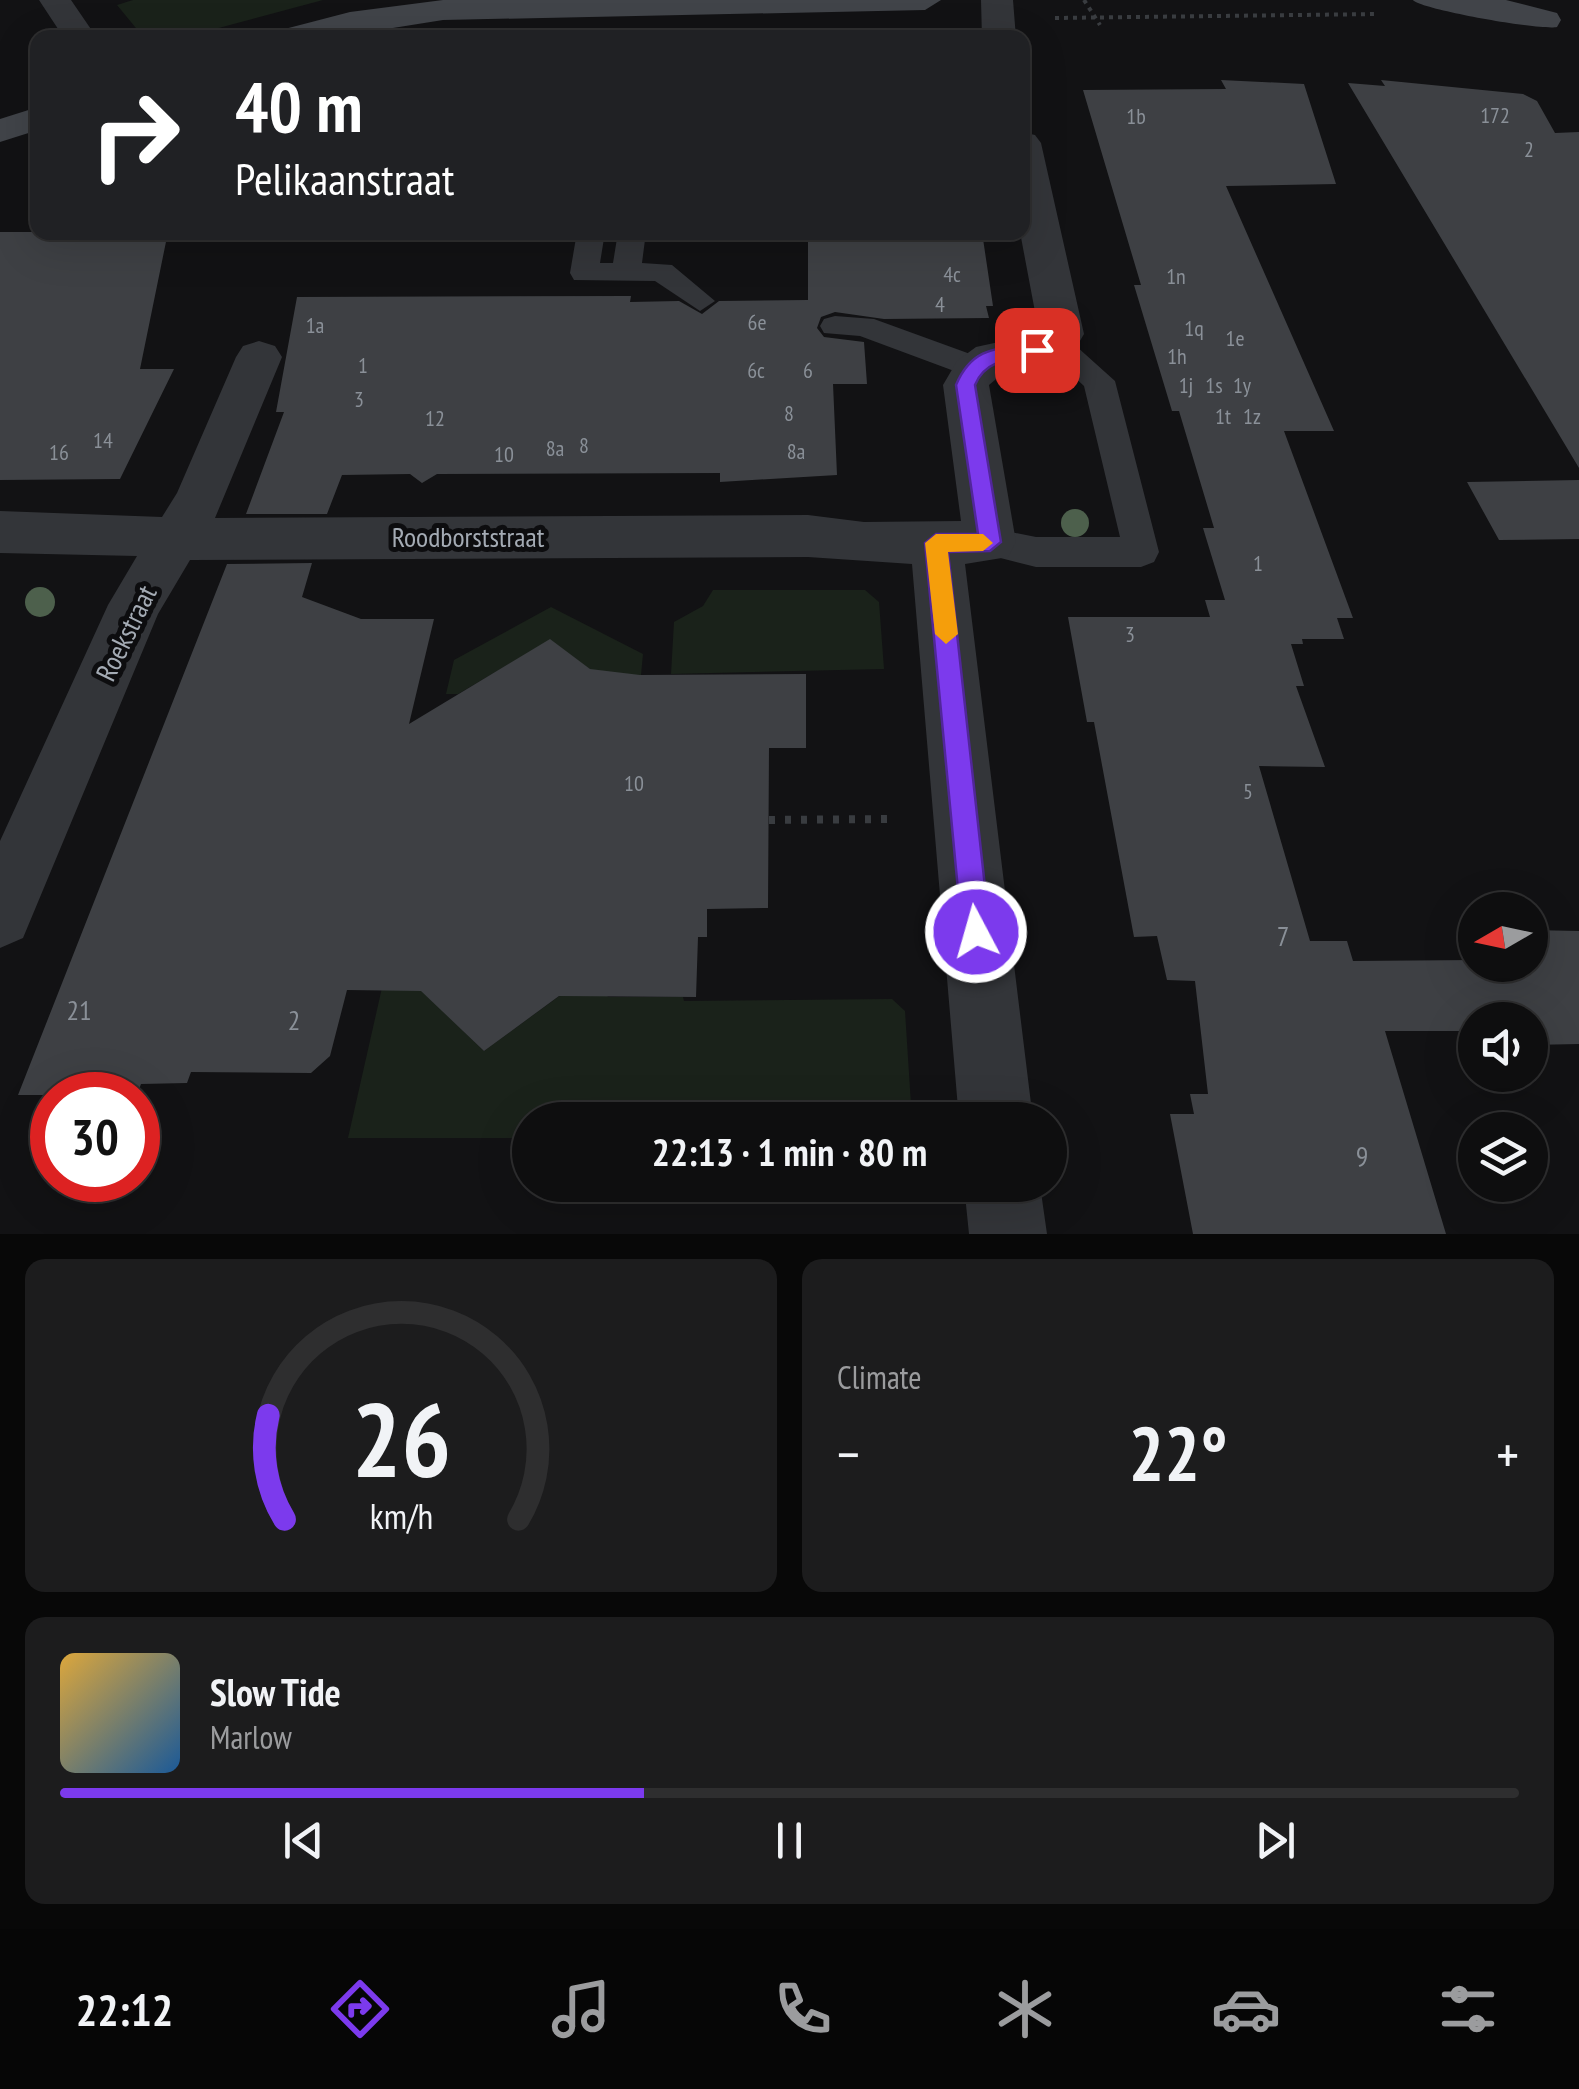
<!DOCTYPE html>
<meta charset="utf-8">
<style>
:root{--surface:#0e0e0f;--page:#1c1c1d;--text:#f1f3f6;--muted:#9b9c9e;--line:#2e2e2f;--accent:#7c3aed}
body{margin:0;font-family:"PT Sans Narrow",sans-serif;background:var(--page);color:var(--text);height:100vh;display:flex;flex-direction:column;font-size:38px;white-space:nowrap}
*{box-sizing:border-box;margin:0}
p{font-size:32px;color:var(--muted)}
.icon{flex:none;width:55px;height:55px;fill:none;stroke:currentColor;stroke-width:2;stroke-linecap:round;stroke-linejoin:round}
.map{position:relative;height:1234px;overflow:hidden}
.drawer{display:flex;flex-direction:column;gap:25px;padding:25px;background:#080808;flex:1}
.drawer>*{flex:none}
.guide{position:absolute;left:30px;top:30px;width:1000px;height:210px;border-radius:20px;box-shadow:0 10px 40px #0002,0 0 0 2px var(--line);background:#202124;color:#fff;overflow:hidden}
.needle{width:65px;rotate:261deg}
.tools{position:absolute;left:1458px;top:892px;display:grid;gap:20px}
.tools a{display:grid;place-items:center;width:90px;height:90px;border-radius:50%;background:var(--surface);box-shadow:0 10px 40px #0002,0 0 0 2px var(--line);font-size:50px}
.speed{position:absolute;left:30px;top:1072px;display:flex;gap:20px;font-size:50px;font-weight:700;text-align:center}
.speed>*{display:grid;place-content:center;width:130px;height:130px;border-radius:50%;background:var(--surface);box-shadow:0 10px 40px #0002,0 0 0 2px var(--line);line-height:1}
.speed .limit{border:15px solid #d22;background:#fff;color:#111}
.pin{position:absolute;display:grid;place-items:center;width:85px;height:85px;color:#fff;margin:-42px;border-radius:20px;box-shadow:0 5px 15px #0006}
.me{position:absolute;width:110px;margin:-55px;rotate:354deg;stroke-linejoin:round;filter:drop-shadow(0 0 8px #0008)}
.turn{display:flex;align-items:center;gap:35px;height:210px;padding:0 40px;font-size:45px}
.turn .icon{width:130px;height:130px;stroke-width:2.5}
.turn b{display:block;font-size:70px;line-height:85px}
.big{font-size:75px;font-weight:700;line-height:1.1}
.drawer .card{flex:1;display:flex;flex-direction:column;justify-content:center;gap:15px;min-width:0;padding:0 35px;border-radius:20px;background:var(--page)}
.drawer .dial{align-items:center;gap:0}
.dial svg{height:260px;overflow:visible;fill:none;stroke:var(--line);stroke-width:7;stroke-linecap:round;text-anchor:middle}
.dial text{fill:var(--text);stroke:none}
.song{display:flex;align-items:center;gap:30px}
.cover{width:120px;height:120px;border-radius:15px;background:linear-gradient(135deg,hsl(40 70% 55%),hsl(210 70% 35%))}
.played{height:10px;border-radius:5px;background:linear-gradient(90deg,var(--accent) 40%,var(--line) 40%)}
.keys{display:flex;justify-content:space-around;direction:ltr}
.heat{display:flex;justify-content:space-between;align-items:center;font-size:55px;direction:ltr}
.drawer .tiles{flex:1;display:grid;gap:25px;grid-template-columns:1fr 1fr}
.card:last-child{grid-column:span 2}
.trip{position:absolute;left:512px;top:1102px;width:555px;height:100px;border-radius:50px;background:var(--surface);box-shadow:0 10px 40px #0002,0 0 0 2px var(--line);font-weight:700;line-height:100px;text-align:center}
.tab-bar{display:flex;height:160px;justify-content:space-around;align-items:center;background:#060606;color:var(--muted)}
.tab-bar .icon{width:70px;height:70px}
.tab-bar .active{color:var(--accent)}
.tab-bar b{font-size:45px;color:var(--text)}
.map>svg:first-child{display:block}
.green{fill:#1a221a}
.building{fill:#3e4044}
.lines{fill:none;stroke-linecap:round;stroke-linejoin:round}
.path-far1{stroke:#393c40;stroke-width:4;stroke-dasharray:4 5;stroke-linecap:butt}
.path{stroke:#393c40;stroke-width:8;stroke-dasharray:6 10;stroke-linecap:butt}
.lane{fill:#333539;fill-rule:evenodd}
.street{fill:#333539;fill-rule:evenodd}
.secondary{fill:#414449;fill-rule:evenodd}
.tree{fill:#4d604c}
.route{fill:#7c3aed;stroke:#51269a;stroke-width:2.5}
.slow{fill:#f59e0b}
.labels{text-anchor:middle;stroke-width:10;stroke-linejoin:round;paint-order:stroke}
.number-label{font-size:22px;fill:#8a9098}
.street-label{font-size:28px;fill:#a4abb4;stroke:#0d0d0f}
.near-number-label{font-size:28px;fill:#8a9098}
</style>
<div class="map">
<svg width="1579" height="1234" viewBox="0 0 1579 1234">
<rect width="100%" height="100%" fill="#121214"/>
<path class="green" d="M 133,0 L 323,0 L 185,37 L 140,33 L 117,5 Z
M 713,590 L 865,590 L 879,602 L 884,669 L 671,674 L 674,622 L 703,606 Z
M 551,607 L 643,654 L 641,675 L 623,694 L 550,640 L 458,694 L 446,694 L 454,660 Z
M 386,970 L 400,970 L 484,1051 L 595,970 L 608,997 L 683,997 L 684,1001 L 892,999 L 905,1011 L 912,1120 L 530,1120 L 530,1138 L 348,1138 Z"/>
<path class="building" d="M 1221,80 L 1304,84 L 1336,184 L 1226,186 L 1334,431 L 1284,431 L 1353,618 L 1337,618 L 1344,639 L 1302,639 L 1303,644 L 1291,644 L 1304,686 L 1296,686 L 1325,767 L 1259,766 L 1310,941 L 1347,941 L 1353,961 L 1475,960 L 1475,965 L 1530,965 L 1530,930 L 1579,931 L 1579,1044 L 1530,1045 L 1530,1020 L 1475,1020 L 1475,1031 L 1385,1031 L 1446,1234 L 1193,1234 L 1170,1114 L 1194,1114 L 1190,1094 L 1208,1094 L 1195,981 L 1167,980 L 1157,936 L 1134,937 L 1094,722 L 1087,722 L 1068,617 L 1210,617 L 1205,600 L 1225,600 L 1203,528 L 1214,528 L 1179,411 L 1172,411 L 1134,285 L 1141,285 L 1083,90 L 1226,89 Z
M 1381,80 L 1523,94 L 1537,101 L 1555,133 L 1579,132 L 1579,468 L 1348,83 L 1385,86 Z
M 0,232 L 168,232 L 140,369 L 174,369 L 120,479 L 0,480 Z
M 808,232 L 982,232 L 993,306 L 986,306 L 989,318 L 884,319 L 835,312 L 821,317 L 817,328 L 824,337 L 864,342 L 867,384 L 833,384 L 837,475 L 720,482 L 720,473 L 437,474 L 422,483 L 410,474 L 342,475 L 327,514 L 246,514 L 284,412 L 276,412 L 297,297 L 631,296 L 630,302 L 679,301 L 702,314 L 719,301 L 808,300 Z
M 1579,480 L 1579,539 L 1499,540 L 1467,482 Z
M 312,563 L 302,597 L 361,619 L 434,619 L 409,724 L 550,639 L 590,669 L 640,675 L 806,674 L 806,748 L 769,748 L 768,908 L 707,909 L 707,937 L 698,937 L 696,997 L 559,996 L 484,1051 L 421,991 L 347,990 L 330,1056 L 311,1073 L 191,1072 L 187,1083 L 141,1084 L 137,1095 L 18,1095 L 227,564 Z"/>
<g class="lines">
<path class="path-far1" d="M 1084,0 L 1100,25
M 1055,18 L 1378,14
M 215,38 L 238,31"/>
<path class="path" d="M 769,820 L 893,819"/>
<path class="lane" d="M 577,232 L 605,232 L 600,263 L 613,263 L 618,232 L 646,232 L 642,263 L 672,265 L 715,301 L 700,311 L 655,281 L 574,280 L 570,273 Z
M 835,316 L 874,319 L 984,359 L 989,367 L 984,375 L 973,378 L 860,336 L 824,333 L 820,326 L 824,319 Z
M 1055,334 L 1066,337 L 1115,381 L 1159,552 L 1154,562 L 1141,567 L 1036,567 L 977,552 L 972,542 L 977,532 L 990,528 L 1036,537 L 1120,537 L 1084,386 L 1040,345 L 1044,337 Z"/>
<path class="street" d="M 39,0 L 71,0 L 97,38 L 64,38 Z
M 981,0 L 1013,0 L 1016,38 L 982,38 Z
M 1022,132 L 1035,135 L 1041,143 L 1084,334 L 1071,356 L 1008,369 L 989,385 L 1016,542 L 1008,557 L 965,564 L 1033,1120 L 959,1120 L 912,564 L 808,557 L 190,560 L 158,614 L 23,938 L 0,948 L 0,841 L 108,605 L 137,556 L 0,553 L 0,511 L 162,517 L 177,493 L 236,357 L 243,346 L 259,341 L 275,346 L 282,357 L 215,518 L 808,515 L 864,522 L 961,521 L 943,385 L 957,361 L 976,347 L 1039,333 L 1020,232 Z
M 964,1185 L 1040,1185 L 1047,1234 L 969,1234 Z"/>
<path class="secondary" d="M 443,0 L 941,0 L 925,10 L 443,20 L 330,38 L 273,38 L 277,31 L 350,12 Z
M 1413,0 L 1506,0 L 1557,13 L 1561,20 L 1557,27 C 1542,31 1419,9 1413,0 Z
M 38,107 L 38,130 L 0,142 L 0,119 Z"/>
</g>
<g class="tree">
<circle cx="1030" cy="379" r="12"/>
<circle cx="1075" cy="523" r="14"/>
<circle cx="40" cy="602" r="15"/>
</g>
<path class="route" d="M 1037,344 L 1047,350 L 1044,355 C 1017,361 987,355 975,385 L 1001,542 L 990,551 L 948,552 L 990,932 L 986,942 L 976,946 L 967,942 L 962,932 L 925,543 L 936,534 L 978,534 L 956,385 C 973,345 999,349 1037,344 Z"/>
<path class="slow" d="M 936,534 L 983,534 L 993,543 L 983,551 L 948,552 L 958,634 L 946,644 L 935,634 L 925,543 Z"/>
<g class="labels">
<g class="number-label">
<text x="1495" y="123">172</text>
<text x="1136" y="124">1b</text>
<text x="1529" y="157">2</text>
<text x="952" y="282">4c</text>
<text x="1176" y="284">1n</text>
<text x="940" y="312">4</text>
<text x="757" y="330">6e</text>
<text x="315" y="333">1a</text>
<text x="1194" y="336">1q</text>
<text x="1235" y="346">1e</text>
<text x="1177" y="364">1h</text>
<text x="363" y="373">1</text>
<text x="756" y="378">6c</text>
<text x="808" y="378">6</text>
<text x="1186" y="393">1j</text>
<text x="1214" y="393">1s</text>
<text x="1242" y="393">1y</text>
<text x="359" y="407">3</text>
<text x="789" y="421">8</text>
<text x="1223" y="424">1t</text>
<text x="1252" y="424">1z</text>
<text x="435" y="426">12</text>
<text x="103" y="448">14</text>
<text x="584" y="453">8</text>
<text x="555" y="456">8a</text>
<text x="796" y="459">8a</text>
<text x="59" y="460">16</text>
<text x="504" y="462">10</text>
<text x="1258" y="571">1</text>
<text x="1130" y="642">3</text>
<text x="634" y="791">10</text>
<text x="1248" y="799">5</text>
</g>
<g class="street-label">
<text x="468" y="547">Roodborststraat</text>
<text transform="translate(126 633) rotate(-64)" y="10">Roekstraat</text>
</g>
<g class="near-number-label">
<text x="1283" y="946">7</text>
<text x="79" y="1020">21</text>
<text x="294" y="1030">2</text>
<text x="1362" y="1166">9</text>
</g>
</g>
</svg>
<div class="tools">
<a><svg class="needle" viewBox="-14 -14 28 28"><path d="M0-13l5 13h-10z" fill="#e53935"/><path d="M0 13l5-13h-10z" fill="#9b9c9e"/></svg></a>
<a><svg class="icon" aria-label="sound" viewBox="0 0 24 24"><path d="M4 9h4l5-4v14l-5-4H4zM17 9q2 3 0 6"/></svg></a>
<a><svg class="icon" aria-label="layers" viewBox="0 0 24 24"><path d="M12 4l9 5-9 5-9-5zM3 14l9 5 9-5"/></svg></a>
</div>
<div class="speed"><div class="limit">30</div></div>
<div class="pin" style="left:1037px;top:350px;background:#d93025"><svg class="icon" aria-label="arrive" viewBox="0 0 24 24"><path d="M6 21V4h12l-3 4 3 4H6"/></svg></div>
<svg class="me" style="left:976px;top:932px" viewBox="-20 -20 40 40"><circle r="17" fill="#7c3aed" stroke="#fff" stroke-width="3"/><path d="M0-11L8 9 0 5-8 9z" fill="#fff"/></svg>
<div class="trip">22:13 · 1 min · 80 m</div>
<div class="guide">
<div class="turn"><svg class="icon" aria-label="right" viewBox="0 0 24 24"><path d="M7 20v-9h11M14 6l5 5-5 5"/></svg><div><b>40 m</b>Pelikaanstraat</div></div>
</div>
</div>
<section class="drawer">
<div class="tiles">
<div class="card dial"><svg viewBox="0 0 100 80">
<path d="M14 69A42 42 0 1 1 86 69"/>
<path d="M14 69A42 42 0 0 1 9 37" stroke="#7c3aed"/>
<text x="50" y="56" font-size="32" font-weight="700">26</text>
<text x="50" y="72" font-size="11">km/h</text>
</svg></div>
<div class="card"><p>Climate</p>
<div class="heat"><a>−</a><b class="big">22°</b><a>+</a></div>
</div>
<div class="card">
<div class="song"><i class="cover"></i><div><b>Slow Tide</b><p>Marlow</p></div></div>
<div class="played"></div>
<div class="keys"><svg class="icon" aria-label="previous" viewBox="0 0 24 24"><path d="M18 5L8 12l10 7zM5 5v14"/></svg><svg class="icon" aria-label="pause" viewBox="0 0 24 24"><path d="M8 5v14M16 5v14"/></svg><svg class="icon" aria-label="next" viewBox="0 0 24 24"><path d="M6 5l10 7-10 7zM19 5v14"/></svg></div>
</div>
</div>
</section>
<nav class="tab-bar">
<b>22:12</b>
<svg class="icon active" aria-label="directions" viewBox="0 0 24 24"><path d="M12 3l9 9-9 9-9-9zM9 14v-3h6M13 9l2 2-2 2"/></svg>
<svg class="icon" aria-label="music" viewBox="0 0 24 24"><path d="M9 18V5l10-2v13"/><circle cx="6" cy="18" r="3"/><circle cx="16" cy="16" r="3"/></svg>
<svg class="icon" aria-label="phone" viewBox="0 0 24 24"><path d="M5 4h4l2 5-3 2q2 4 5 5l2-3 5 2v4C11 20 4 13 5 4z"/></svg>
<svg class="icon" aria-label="climate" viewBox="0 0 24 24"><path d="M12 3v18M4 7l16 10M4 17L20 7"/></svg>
<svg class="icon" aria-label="car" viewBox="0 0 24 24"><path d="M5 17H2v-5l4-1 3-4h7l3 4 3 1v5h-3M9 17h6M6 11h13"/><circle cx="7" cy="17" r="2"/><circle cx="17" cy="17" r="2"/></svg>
<svg class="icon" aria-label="filters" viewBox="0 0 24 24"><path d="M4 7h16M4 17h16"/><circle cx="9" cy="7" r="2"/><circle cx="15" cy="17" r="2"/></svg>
</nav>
